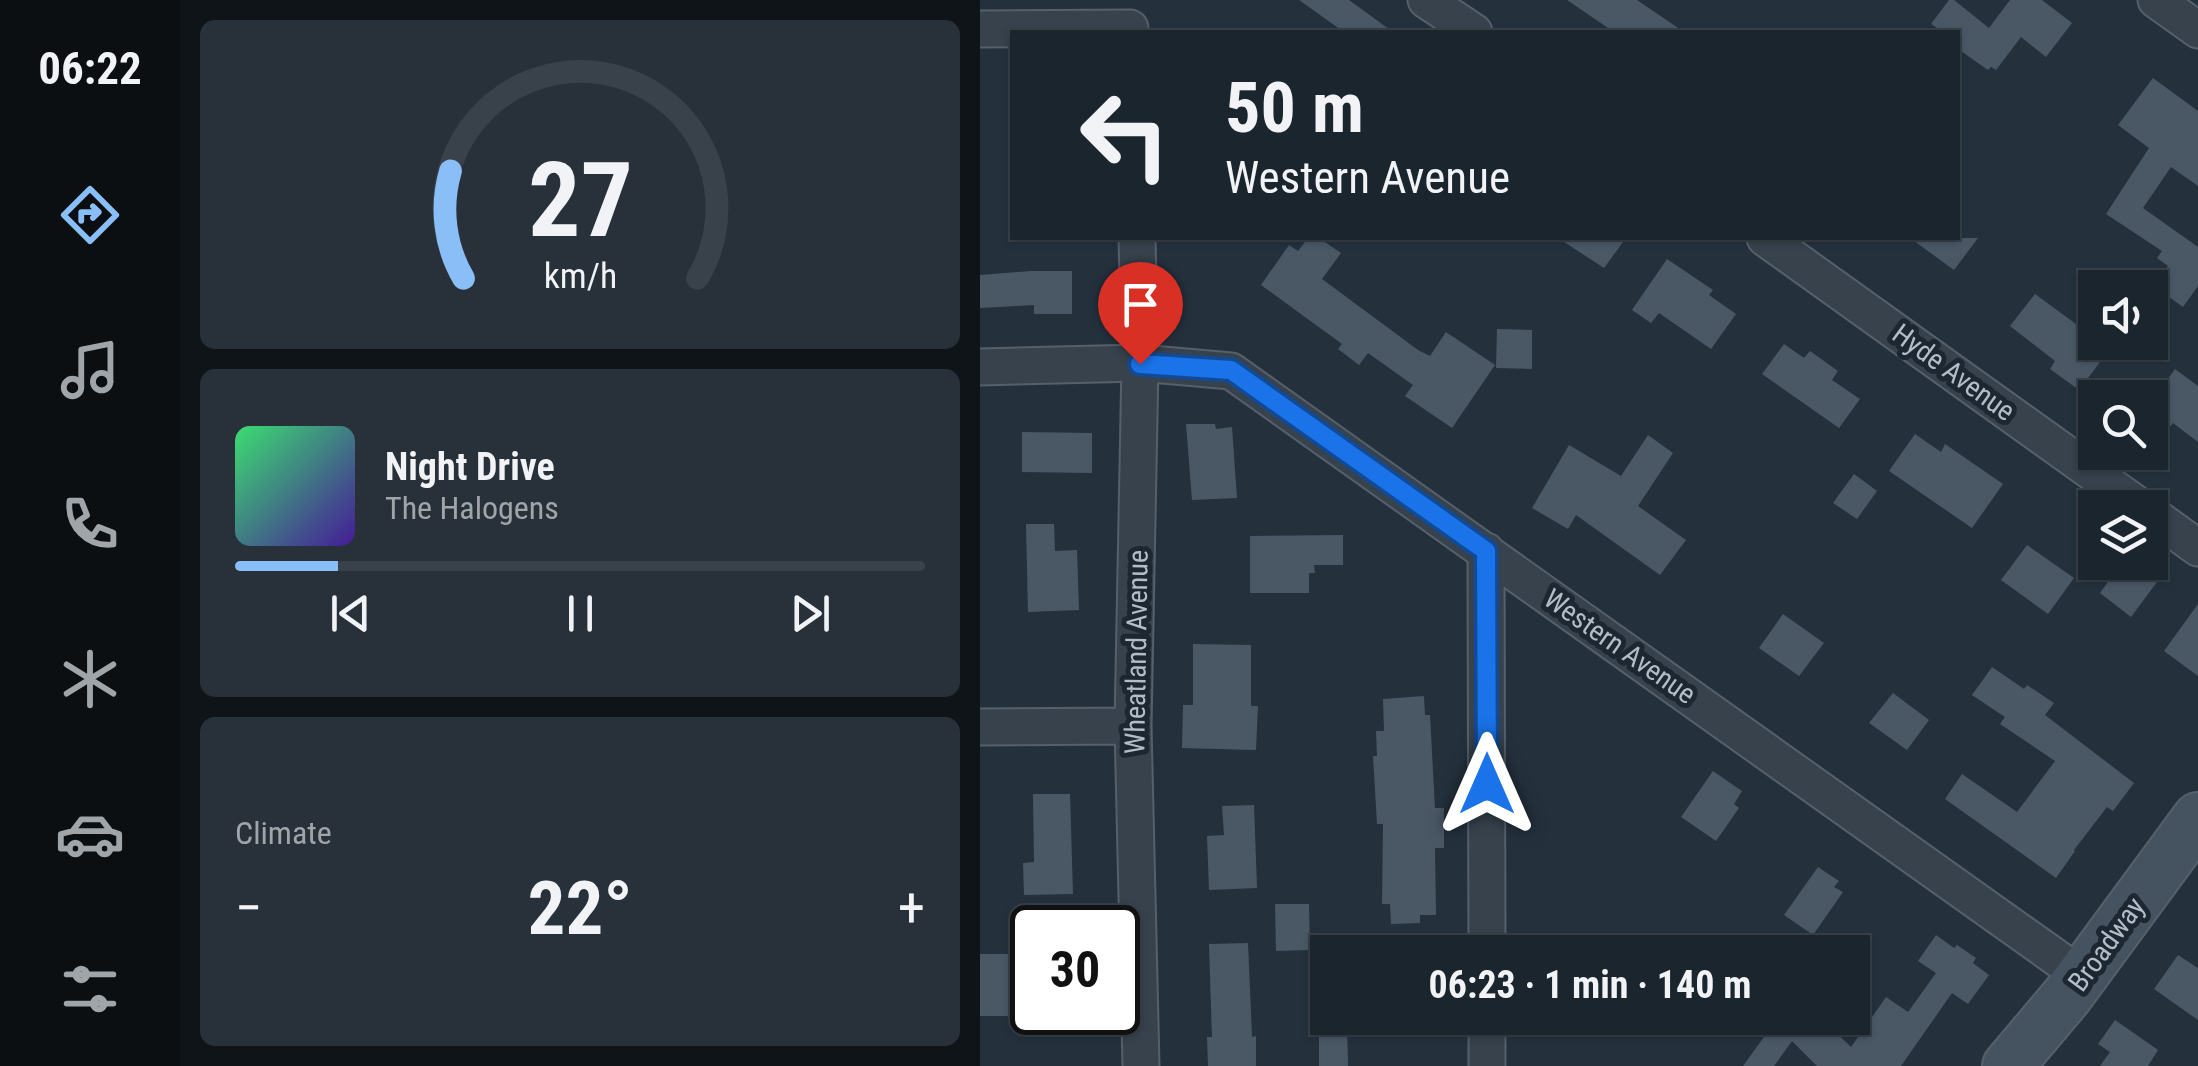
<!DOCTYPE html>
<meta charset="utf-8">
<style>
:root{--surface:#1b252e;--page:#28313a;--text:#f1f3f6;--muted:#a0a5aa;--line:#39424a;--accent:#89bef7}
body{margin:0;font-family:"Roboto Condensed",sans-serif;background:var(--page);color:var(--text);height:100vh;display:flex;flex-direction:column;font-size:38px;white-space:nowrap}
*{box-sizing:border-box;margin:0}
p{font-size:32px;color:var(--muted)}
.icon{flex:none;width:55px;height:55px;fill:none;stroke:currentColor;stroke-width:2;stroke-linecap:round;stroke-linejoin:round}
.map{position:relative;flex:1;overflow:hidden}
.panel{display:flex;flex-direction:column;gap:20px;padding:20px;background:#0f1419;width:800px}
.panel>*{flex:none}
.guide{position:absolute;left:30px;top:30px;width:950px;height:210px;border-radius:0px;box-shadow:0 2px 8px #0004,0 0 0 2px var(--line);background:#1b252e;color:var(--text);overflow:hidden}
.buttons{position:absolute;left:1098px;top:270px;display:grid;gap:20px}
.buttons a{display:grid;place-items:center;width:90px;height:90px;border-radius:0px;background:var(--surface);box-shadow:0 2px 8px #0004,0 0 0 2px var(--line);font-size:50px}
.speed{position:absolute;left:30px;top:905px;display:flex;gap:20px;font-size:50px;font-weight:700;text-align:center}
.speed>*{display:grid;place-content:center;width:130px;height:130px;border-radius:50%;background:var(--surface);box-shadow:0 2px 8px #0004,0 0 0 2px var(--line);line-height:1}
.speed .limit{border:5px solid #111;border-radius:15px;background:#fff;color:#111}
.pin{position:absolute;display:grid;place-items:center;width:85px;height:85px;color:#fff;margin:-102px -42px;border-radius:50% 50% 50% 0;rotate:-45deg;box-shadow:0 0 10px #0007}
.pin .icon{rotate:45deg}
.me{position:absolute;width:110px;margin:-55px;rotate:0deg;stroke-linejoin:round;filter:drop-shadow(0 0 8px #0008)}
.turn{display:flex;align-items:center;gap:35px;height:210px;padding:0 50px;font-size:45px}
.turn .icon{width:130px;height:130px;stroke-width:2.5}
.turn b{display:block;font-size:70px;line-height:85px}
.big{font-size:75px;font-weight:700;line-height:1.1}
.panel .widget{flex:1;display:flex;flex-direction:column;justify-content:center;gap:15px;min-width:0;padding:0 35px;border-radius:15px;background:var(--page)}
.panel .dial{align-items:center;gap:0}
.dial svg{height:260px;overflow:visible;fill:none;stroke:var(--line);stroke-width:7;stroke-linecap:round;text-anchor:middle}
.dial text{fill:var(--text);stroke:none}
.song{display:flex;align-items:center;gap:30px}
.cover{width:120px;height:120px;border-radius:15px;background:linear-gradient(135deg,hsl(140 70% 55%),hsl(260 70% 35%))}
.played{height:10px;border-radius:5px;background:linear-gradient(90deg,var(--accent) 15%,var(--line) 15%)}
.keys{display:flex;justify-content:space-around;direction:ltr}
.heat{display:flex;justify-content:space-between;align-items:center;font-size:55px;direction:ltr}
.trip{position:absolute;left:330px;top:935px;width:560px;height:100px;border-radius:0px;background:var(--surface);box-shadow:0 2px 8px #0004,0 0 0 2px var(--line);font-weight:700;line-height:100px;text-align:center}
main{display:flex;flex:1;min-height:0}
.dock{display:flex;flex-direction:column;width:180px;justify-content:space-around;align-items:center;background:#0b0f12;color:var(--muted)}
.dock .icon{width:70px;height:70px}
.dock .active{color:var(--accent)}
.dock b{font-size:45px;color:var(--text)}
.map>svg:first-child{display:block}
.building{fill:#4a5866}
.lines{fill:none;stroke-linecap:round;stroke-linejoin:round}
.street-casing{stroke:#55606b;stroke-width:39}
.secondary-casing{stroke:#55606b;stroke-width:54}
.street{stroke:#37424d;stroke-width:35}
.secondary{stroke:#455260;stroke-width:50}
.route-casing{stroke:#114b97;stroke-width:25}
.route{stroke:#1a73e8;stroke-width:18}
.labels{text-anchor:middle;stroke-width:10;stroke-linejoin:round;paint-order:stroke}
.street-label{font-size:28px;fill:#b3bdc8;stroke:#1d2732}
</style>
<main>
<nav class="dock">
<b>06:22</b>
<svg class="icon active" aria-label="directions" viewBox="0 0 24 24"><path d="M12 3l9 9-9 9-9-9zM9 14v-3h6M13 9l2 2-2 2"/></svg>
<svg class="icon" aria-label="music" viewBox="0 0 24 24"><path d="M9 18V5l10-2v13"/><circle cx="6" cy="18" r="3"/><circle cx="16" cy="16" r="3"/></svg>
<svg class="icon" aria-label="phone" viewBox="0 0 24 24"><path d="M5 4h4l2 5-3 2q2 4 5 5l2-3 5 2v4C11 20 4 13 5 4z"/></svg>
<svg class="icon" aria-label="climate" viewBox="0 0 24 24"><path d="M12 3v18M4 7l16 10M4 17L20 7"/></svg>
<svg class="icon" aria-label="car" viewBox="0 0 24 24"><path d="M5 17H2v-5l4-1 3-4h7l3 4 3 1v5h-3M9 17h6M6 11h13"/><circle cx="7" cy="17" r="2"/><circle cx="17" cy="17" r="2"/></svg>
<svg class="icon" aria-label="filters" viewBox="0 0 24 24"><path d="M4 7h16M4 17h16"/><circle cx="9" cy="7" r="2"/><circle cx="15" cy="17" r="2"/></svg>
</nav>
<section class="panel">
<div class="widget dial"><svg viewBox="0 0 100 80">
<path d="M14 69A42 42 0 1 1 86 69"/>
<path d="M14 69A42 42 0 0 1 10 36" stroke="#89bef7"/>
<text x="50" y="56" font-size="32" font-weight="700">27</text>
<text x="50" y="72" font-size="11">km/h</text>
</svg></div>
<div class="widget">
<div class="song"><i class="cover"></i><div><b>Night Drive</b><p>The Halogens</p></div></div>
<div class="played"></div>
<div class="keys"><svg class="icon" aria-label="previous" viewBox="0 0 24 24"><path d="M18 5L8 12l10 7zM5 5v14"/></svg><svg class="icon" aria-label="pause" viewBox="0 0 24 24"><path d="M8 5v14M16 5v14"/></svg><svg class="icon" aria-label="next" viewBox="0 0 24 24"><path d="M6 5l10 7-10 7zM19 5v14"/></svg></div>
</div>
<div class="widget"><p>Climate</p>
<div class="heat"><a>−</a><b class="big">22°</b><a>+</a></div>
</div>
</section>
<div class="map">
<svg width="1218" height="1066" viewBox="0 0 1218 1066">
<rect width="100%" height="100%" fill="#24313d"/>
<path class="building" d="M 319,0 L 369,0 L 413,32 L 364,32 Z
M 587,0 L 657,0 L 704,32 L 634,32 Z
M 969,0 L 974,0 L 1009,28 L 1030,0 L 1062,0 L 1092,23 L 1066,57 L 1041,37 L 1016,70 L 1011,67 L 1008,70 L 978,49 L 978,32 L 963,32 L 951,24 Z
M 1173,78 L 1218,111 L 1218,186 L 1191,167 L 1163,208 L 1218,247 L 1218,286 L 1203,307 L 1174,286 L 1188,266 L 1177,258 L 1182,251 L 1126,214 L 1169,148 L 1138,125 Z
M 328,238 L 339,238 L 361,253 L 342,279 L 438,350 L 450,356 L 466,332 L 515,365 L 472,428 L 425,396 L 433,385 L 388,353 L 379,365 L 358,349 L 362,344 L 281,285 L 309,245 L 318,251 Z
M 578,238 L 646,238 L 624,268 Z
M 930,238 L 998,238 L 974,270 Z
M 687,259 L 733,290 L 729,295 L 756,314 L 731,349 L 679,313 L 671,323 L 652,310 Z
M 51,271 L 92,271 L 92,314 L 54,314 L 54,305 L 0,308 L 0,275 Z
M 1055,294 L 1100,327 L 1115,307 L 1115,342 L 1135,342 L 1099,390 L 1070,369 L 1075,361 L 1030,326 Z
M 517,329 L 552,330 L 552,369 L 516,368 Z
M 804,344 L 824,358 L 830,351 L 858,371 L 852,380 L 880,399 L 859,428 L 782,374 Z
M 1195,369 L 1218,386 L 1218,442 L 1193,423 L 1170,455 L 1170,404 Z
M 206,424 L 235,424 L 236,429 L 252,427 L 257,498 L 212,500 Z
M 42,432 L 112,433 L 112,473 L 42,472 Z
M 935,434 L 961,452 L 965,444 L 1023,484 L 992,528 L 909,471 Z
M 668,435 L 693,453 L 658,506 L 706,540 L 680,575 L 596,515 L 588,529 L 552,508 L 589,445 L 641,476 Z
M 874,474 L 897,491 L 877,519 L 853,503 Z
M 46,524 L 74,524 L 75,551 L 97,550 L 99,610 L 48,612 Z
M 363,535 L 363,565 L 334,565 L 335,573 L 329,573 L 329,593 L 270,593 L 270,536 Z
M 1047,545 L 1094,578 L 1068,614 L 1021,580 Z
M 1142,562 L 1159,562 L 1180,578 L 1151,617 L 1120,593 Z
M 1218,604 L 1218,676 L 1184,651 Z
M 803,614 L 844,643 L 819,676 L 779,648 Z
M 213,644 L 271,645 L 271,706 L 278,706 L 276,750 L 202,748 L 203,705 L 213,705 Z
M 1012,667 L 1044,689 L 1047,685 L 1074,703 L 1065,715 L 1154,783 L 1133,811 L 1127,807 L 1094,850 L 1095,851 L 1076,878 L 965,799 L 982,774 L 1037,812 L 1075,761 L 1020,724 L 1025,717 L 992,695 Z
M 913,693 L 949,720 L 927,750 L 889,723 Z
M 444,696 L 445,715 L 450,715 L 455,808 L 464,808 L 464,848 L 455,848 L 456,915 L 440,915 L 440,923 L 411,924 L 410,904 L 402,904 L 403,824 L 397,824 L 393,756 L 397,756 L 396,731 L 404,731 L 403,699 Z
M 733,771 L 762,791 L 754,804 L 759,808 L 736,841 L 701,817 Z
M 53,794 L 90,794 L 93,894 L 44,895 L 43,863 L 54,862 Z
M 274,805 L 277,888 L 229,890 L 227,836 L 244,835 L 242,806 Z
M 838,867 L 859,881 L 854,887 L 863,892 L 833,935 L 804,915 Z
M 295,904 L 329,904 L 330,950 L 296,951 Z
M 956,935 L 974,948 L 977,945 L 996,958 L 993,963 L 1009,975 L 988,1004 L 972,993 L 921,1066 L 837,1066 L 812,1041 L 794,1066 L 763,1066 L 794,1023 L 788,1018 L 841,1018 L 871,1047 L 906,997 L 928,1012 L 956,973 L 938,961 Z
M 268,943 L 272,1037 L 276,1036 L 276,1066 L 228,1066 L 227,1037 L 232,1037 L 229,944 Z
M 0,954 L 52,954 L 52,1016 L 0,1016 Z
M 1198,955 L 1218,968 L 1218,1020 L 1174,989 Z
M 1135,1020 L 1178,1050 L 1168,1066 L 1120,1066 L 1130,1052 L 1118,1044 Z
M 339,1023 L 367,1023 L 368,1066 L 339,1066 Z"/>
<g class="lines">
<defs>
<path id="street" d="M 446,0 L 494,32
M 1176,0 L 1218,30
M 0,29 L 150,28
M 157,238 L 160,363 L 153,726 L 161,1066
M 785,238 L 1162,508
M 0,367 L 160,363 L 251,371 L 1102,976
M 1170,513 L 1218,548
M 506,551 L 507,952
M 0,727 L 153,726
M 507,1018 L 507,1066"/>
<path id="secondary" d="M 1028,1066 L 1087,996 L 1218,818"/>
</defs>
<use href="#street" class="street-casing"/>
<use href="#secondary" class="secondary-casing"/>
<use href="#street" class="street"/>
<use href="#secondary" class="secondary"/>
</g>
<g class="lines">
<defs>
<path id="route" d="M 160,364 L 251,370 L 506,551 L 507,784"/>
</defs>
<use href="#route" class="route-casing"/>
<use href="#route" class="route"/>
</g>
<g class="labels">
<g class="street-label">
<text transform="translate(974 372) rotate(36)" y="10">Hyde Avenue</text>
<text transform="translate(640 646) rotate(35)" y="10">Western Avenue</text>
<text transform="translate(156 652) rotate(-89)" y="10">Wheatland Avenue</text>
<text transform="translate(1126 944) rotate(-54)" y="10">Broadway</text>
</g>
</g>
</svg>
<div class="buttons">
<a><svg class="icon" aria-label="sound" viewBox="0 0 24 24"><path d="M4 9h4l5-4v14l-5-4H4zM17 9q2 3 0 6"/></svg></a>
<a><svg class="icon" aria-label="search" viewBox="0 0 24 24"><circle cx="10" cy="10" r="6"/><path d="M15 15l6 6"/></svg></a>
<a><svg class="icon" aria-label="layers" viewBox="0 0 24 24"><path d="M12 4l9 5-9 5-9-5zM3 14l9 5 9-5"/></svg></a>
</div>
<div class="speed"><div class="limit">30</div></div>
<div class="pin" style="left:160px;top:364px;background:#d93025"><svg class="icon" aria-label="arrive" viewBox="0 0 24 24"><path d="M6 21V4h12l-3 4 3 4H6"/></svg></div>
<svg class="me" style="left:507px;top:784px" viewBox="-20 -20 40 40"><path d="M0-17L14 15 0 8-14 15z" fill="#1a73e8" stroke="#fff" stroke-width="4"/></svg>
<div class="trip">06:23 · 1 min · 140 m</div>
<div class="guide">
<div class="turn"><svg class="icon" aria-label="left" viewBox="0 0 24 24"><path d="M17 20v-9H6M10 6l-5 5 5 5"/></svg><div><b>50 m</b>Western Avenue</div></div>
</div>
</div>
</main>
